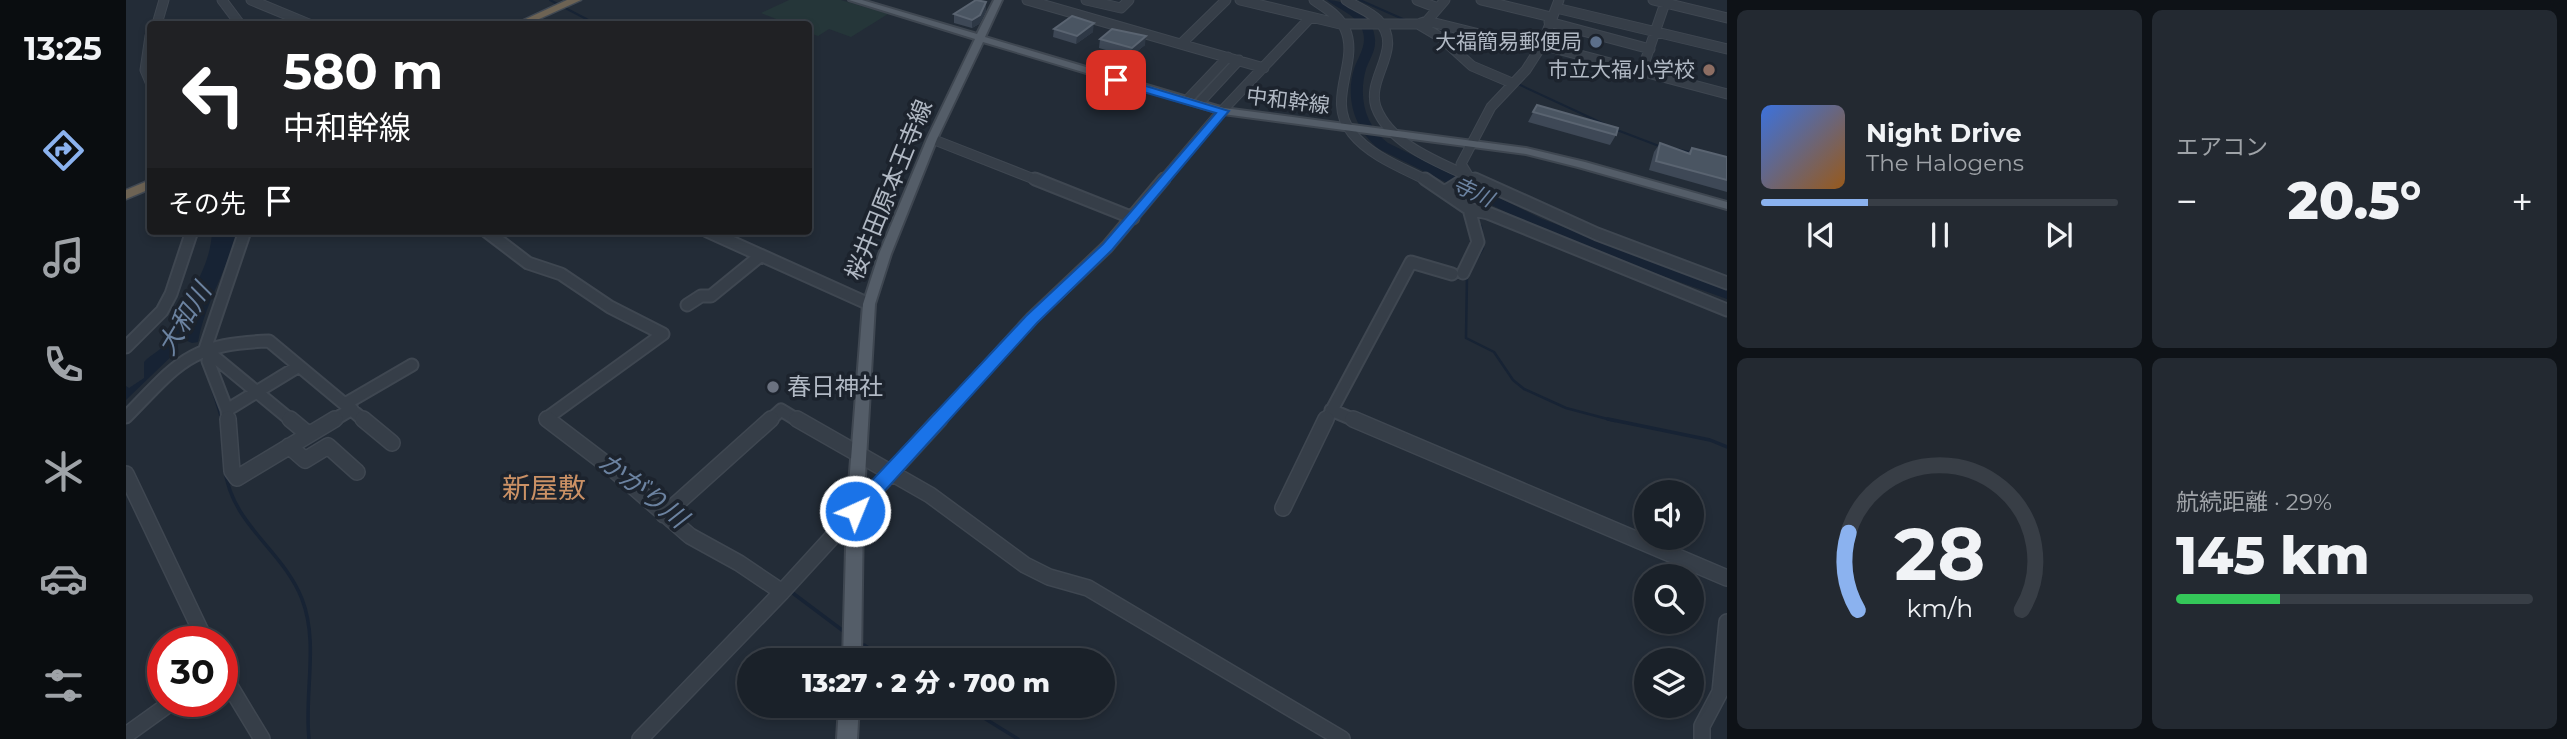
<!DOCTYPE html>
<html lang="ja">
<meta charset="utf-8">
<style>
:root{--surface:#1a2129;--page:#232931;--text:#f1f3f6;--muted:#9fa3a8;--line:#383e46;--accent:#8bb2ef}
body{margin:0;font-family:Montserrat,"Noto Sans JP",sans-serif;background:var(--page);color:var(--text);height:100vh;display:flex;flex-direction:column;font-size:26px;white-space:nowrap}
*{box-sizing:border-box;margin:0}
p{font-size:23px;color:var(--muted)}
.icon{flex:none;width:38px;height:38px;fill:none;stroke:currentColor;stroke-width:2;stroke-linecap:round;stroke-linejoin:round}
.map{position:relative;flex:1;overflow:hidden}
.side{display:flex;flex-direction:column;gap:10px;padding:10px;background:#0e1217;width:840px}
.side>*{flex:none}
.top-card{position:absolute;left:21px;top:21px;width:665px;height:214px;border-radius:7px;box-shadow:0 4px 10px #0003,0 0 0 2px var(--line);background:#202124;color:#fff;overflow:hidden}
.fabs{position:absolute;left:1508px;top:480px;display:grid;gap:14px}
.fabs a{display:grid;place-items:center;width:70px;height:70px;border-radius:50%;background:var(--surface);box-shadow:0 4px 10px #0003,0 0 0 2px var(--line);font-size:35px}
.speed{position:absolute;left:21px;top:626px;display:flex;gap:14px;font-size:35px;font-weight:700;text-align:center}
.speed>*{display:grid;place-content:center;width:91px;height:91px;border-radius:50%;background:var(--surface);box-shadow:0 4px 10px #0003,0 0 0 2px var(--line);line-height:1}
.speed .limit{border:10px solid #d22;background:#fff;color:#111}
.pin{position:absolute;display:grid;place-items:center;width:60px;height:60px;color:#fff;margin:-30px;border-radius:14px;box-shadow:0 4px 10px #0006}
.me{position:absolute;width:77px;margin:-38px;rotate:44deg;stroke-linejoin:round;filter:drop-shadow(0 0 5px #0008)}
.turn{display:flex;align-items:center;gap:24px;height:147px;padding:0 21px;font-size:32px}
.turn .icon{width:91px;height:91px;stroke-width:2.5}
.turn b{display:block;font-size:49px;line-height:60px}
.then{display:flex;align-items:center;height:66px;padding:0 21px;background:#0003;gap:14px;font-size:26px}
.big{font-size:52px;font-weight:800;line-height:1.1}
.side .card{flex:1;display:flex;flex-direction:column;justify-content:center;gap:10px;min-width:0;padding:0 24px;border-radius:10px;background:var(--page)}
.side .dial{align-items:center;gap:0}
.dial svg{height:182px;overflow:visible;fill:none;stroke:var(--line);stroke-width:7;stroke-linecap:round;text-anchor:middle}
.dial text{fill:var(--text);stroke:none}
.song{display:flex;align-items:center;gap:21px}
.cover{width:84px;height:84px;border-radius:10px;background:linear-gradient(135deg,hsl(220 70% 55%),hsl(30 70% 35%))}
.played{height:7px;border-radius:4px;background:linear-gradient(90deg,var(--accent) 30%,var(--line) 30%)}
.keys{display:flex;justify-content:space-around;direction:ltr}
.heat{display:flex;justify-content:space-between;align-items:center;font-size:38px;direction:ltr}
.charge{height:10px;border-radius:5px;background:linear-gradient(90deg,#34c759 29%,var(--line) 0)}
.side .tiles{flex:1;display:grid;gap:10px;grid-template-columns:repeat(2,1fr)}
.trip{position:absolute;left:611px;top:648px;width:378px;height:70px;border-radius:35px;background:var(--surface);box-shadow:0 4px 10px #0003,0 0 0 2px var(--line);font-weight:800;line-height:70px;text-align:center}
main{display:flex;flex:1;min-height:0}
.tab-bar{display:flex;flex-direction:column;width:126px;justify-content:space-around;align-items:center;background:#0a0d10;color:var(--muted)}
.tab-bar .icon{width:49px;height:49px}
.tab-bar .active{color:var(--accent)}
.tab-bar b{font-size:32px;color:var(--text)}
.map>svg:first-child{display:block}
.green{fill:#253639}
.water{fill:#172334}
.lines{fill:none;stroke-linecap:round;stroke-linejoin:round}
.stream-far2{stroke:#172334;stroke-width:2}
.stream-far1{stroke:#172334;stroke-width:2.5}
.stream{stroke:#172334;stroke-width:3.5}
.river{fill:#172334;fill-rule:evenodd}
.minor-far2-casing{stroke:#3f4751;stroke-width:11}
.minor-far1-casing{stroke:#3f4751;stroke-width:15}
.minor-casing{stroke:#3f4751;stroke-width:18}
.major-casing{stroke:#3f4751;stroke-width:4}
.highway-casing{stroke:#414953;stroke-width:3}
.minor-far2{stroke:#363e48;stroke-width:9}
.minor-far1{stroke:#363e48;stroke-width:11}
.minor{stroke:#363e48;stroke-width:15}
.major{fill:#545d68;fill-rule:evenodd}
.highway{fill:#6d6354;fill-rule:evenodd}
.wall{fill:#3e4856}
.shaded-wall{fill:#2e3845}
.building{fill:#4a5562;stroke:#5a6471;stroke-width:2}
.route{fill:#1a73e8;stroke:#114b97;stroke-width:2}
.service-dot{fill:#5c6f8a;stroke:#1c232d;stroke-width:2.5}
.education-dot{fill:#8d6e63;stroke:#1c232d;stroke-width:2.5}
.worship-dot{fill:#6b7280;stroke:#1c232d;stroke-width:2.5}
.labels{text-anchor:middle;stroke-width:7;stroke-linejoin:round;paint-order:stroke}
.far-poi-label{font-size:21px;fill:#b1b9c4;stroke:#1c232d;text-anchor:end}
.far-street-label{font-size:21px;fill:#b1b9c4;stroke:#1c232d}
.far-water-label{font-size:21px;font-style:italic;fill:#6c83a1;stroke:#1c232d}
.street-label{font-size:24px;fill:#b1b9c4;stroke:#1c232d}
.poi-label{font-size:24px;fill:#b1b9c4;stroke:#1c232d;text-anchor:start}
.water-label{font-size:26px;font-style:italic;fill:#6c83a1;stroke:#1c232d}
.quarter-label{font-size:28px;fill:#cb9165;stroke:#1c232d}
</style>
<main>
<nav class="tab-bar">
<b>13:25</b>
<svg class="icon active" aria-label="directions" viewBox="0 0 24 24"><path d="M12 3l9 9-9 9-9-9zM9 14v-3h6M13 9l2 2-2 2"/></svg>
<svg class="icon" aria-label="music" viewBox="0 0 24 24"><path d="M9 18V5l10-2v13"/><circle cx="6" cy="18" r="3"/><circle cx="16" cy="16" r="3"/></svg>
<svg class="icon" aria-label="phone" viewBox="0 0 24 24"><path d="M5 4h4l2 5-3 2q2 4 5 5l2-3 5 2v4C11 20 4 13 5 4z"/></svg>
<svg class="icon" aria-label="climate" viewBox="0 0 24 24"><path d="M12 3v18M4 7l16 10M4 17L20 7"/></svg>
<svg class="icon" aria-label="car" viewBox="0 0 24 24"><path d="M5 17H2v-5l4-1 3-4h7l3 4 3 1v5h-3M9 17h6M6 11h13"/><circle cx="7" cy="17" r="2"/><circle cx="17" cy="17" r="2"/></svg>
<svg class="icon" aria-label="filters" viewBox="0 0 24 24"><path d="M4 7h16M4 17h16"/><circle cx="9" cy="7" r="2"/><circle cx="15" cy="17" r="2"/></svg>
</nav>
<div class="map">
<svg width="1601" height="739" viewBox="0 0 1601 739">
<rect width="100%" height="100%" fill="#232c37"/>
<path class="green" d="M 663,0 L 715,0 L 762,14 L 725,37 L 703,29 L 692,36 L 683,33 L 682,24 L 663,24 L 635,13 Z"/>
<path class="water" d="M 86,231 L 111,231 C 102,269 78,305 72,342 L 66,343 L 59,340 L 52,343 L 52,350 L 0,400 L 0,386 L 3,388 L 18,378 L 18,362 C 25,354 39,348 43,340 C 47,333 48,323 52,315 C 68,288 85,263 86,231 Z"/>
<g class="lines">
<path class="stream-far2" d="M 424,0 L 470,24
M 1234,0 L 1279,20
M 1392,84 L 1478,124
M 1491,130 L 1533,146
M 1550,149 L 1564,152"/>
<path class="stream-far1" d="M 1347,193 L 1349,204
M 1346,267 L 1357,248 L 1355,226
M 1341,276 L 1340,338 L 1368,352 L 1387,380 L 1398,389 L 1440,408 L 1489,421
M 86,388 L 96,421"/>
<path class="stream" d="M 95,419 L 96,422
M 1482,419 L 1584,440 L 1601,447
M 99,470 C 106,525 157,550 176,599 C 193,643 178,693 183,739
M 664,591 L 716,630
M 738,645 L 762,660
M 837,705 L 892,739"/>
<path class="river" d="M 1201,0 C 1222,0 1251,18 1249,43 C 1249,52 1243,60 1240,69 C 1232,97 1239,126 1262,143 L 1416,219 L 1601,288 L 1601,299 L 1481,256 L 1406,225 L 1253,149 C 1229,130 1219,99 1228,69 C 1233,55 1243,43 1235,27 C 1228,14 1212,9 1201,0 Z"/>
<defs>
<path id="minor-far2" d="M 96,0 L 114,24
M 125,0 L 183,24
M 901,0 L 1138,68
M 960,0 L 995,8 L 1003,0
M 1114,0 L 1214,24 L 1292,24 L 1314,37 L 1346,66 L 1386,83
M 1188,0 C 1199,8 1213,15 1219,29 C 1234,62 1199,100 1226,133 C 1244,156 1277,168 1302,181
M 1220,0 C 1230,7 1243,11 1252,20 C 1279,48 1240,77 1250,107 C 1265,147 1318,164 1353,181
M 1291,0 L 1312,8
M 1355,0 L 1425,17
M 1527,0 L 1601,18
M 1430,8 L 1601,49
M 1301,21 L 1319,0
M 1423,22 L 1524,49
M 1295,23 L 1301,21 L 1413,49
M 31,24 L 38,0
M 24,36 L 19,70 L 24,82
M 1056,43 L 1100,0
M 1416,45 L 1601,94
M 1516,70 L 1539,3
M 1063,98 L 1102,57
M 1075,101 L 1113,60
M 806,139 L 913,181
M 1036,181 L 1093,114 L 1184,18
M 1336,181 L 1343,177 L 1335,164 L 1365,107 L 1400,70 L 1416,45 L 1433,0"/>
<path id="minor-far1" d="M 909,179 L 1007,218
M 1299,179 L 1343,209 L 1362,213 L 1601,310
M 1349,179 L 1471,234 L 1601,283
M 1320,191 L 1339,179
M 360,231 L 402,263 L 435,274 L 484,307 L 537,334 L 421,418 L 422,421
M 581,231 L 743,304
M 1337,273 L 1352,242 L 1343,209
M 561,305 L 575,296 L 585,296 L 634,256
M 0,347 L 36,311 L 45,294 L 66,231
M 79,349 L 119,231
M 80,350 L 166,421
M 84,354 L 82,361 L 101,410 L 102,421
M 219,404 L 286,365
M 101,410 L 173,366
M 1205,410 L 1231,421
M 0,417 C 53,363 62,344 143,341 L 239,421
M 206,421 L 226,409
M 643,421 L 655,410 L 673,421
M 812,421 L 905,319 L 981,247 L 1038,179
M 1200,421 L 1285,262 L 1326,274"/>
<path id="minor" d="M 102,419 L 106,471 L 111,478 L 209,419
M 164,419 L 182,434
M 237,419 L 266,443
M 421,419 L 488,470 L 564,536 L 613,563 L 656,592
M 671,419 L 804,495 L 899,565 L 923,577 L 962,588 L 1216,739
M 1227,419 L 1601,578
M 163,446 L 179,460 L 202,446 L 231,472
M 0,474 L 80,642
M 1157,508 L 1200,419
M 538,515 L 645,419
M 96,673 L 136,739
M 0,735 L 46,702
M 514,739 L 656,592 L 814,419
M 1576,739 L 1576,726 L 1594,692 L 1601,622"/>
<path id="major" d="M 723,0 L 736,0 L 851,34 L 868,0 L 876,0 L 859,37 L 1098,108 L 1400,148 L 1459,162 L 1601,202 L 1601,209 L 1452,167 L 1400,154 L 1097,114 L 857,42 L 811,139 L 765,254 L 749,304 L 737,511 L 735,660 L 717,660 L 721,511 L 737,304 L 753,254 L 801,139 L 849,39 Z
M 713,705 L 733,705 L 731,739 L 711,739 Z"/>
<path id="highway" d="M 441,0 L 455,0 L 402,24 L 389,24 Z
M 24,180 L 24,189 L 0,199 L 0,190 Z"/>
</defs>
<use href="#minor-far2" class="minor-far2-casing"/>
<use href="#minor-far1" class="minor-far1-casing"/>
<use href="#minor" class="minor-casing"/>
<use href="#major" class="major-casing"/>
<use href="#highway" class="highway-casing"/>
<use href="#minor-far2" class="minor-far2"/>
<use href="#minor-far1" class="minor-far1"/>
<use href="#minor" class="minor"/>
<use href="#major" class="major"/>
<use href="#highway" class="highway"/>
</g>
<path class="wall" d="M 860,11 L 853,24 L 846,28 L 828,23 L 828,14 Z
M 928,29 L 967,32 L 950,44 L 927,37 Z
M 974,39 L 1019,45 L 1004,57 L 973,48 Z
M 1411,105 L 1490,135 L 1484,145 L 1402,122 Z
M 1534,143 L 1562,153 L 1566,148 L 1601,157 L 1601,192 L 1523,170 L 1528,152 Z"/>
<path class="shaded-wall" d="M 860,2 L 860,11 L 853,24 L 846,28 L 846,20 Z
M 968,23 L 967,32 L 950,44 L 951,36 Z
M 1020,36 L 1019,45 L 1004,57 L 1006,48 Z"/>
<path class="building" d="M 850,0 L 860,2 L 854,15 L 846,20 L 828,14 Z
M 946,16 L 968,23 L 951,36 L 928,29 Z
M 986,29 L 1020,36 L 1006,48 L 974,39 Z
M 1411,105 L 1492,128 L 1490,135 L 1407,112 Z
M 1534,143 L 1564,154 L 1566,148 L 1601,157 L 1601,180 L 1530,161 Z"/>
<path class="route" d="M 990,77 L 1103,111 L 986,250 L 911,323 L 735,517 L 729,519 L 722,517 L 720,511 L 722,506 L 900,316 L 977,244 L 1090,113 L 986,83 L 984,80 Z"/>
<circle class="service-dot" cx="1470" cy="42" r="7"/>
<circle class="education-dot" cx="1583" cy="70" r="7"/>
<circle class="worship-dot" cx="647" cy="387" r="7"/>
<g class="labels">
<g class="far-poi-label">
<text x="1456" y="49">大福簡易郵便局</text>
<text x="1569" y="77">市立大福小学校</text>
</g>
<g class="far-street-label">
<text transform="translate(1162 101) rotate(7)" y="7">中和幹線</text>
</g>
<g class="far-water-label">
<text transform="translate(1347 192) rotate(25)" y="7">寺川</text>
</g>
<g class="street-label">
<text transform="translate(763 190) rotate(-68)" y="8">桜井田原本王寺線</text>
</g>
<g class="poi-label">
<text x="661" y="395">春日神社</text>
</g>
<g class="water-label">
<text transform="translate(58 319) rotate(-59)" y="9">大和川</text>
<text transform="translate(517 490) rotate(38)" y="9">かがり川</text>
</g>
<g class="quarter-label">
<text x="418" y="498">新屋敷</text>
</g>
</g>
</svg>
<div class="fabs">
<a><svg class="icon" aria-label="sound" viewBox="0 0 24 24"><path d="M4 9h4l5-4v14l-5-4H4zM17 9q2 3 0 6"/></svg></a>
<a><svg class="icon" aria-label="search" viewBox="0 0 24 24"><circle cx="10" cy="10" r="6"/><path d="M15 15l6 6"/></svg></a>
<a><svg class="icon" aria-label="layers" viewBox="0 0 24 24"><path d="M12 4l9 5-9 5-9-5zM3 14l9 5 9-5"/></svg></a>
</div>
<div class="speed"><div class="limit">30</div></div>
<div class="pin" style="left:990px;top:80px;background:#d93025"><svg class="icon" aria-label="arrive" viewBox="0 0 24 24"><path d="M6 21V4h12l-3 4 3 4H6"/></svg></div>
<svg class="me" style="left:729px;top:511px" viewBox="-20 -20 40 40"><circle r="17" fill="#1a73e8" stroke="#fff" stroke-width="3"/><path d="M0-11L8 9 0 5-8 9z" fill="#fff"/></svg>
<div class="trip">13:27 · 2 分 · 700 m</div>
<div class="top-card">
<div class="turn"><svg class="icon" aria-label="left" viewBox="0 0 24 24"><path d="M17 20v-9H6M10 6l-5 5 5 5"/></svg><div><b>580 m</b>中和幹線</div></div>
<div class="then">その先<svg class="icon" aria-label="arrive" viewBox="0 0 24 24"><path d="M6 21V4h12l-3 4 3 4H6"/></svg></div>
</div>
</div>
<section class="side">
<div class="tiles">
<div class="card">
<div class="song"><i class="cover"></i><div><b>Night Drive</b><p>The Halogens</p></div></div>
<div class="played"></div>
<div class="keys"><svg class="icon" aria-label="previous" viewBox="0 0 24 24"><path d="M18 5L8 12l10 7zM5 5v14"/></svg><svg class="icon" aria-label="pause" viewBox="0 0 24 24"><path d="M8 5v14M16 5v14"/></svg><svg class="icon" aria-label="next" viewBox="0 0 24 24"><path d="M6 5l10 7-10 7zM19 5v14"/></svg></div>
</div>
<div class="card"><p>エアコン</p>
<div class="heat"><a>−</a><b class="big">20.5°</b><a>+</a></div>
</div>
<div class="card dial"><svg viewBox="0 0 100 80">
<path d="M14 69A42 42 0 1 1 86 69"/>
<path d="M14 69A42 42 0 0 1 10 35" stroke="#8bb2ef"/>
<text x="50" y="56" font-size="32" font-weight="700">28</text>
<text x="50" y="72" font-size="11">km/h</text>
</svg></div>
<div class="card"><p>航続距離 · 29%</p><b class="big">145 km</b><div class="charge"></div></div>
</div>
</section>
</main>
